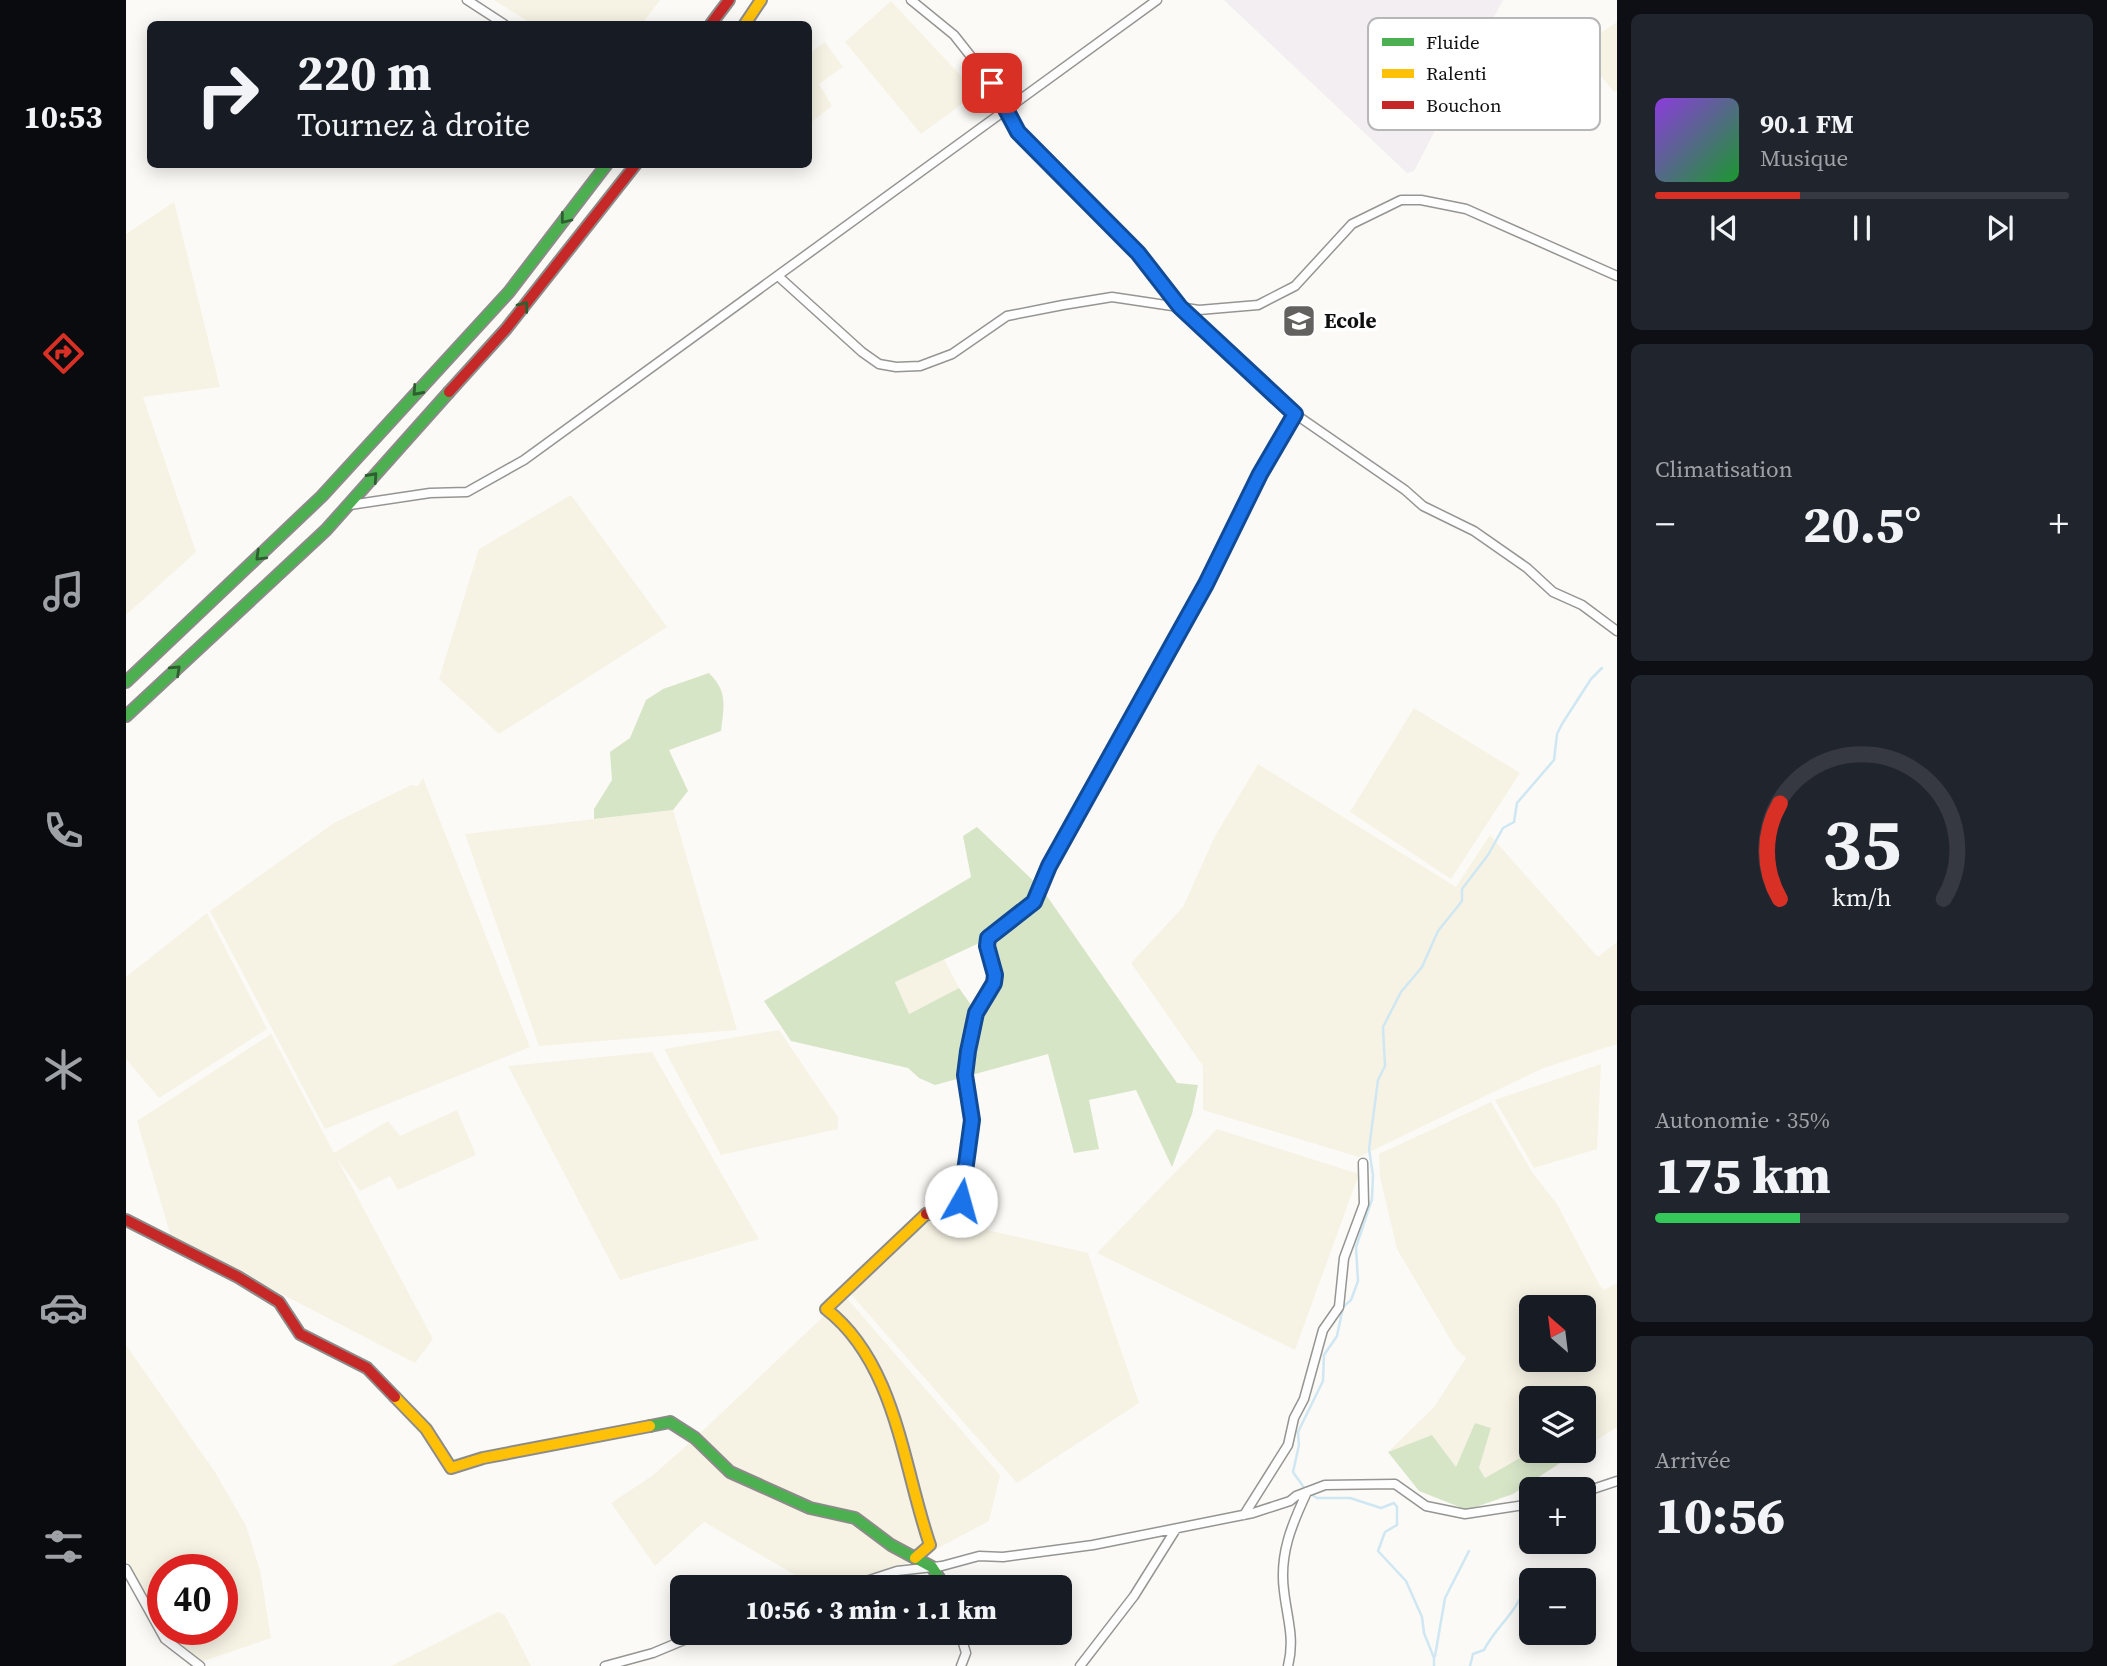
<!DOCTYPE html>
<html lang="fr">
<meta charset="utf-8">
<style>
:root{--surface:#171b24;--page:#20242c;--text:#f1f3f6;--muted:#9ea1a6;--line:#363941;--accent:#d93025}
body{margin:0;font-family:"Source Serif 4",serif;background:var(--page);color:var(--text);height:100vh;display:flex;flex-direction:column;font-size:26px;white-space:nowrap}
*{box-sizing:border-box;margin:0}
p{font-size:23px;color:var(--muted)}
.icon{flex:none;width:38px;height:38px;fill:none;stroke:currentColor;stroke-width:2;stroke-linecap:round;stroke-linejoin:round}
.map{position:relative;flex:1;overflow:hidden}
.drawer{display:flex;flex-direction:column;gap:14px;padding:14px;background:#0d0f14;width:490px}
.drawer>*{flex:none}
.banner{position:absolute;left:21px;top:21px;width:665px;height:147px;border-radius:10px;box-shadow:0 4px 18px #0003;background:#171b24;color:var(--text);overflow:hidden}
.needle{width:46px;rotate:332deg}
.controls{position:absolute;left:1393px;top:1295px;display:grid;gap:14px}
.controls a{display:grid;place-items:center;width:77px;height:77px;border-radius:10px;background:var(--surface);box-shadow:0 4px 18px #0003;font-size:35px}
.speed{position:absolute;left:21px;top:1554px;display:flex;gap:14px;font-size:35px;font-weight:700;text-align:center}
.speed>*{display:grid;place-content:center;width:91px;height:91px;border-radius:50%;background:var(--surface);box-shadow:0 4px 18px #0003;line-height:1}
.speed .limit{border:10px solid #d22;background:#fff;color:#111}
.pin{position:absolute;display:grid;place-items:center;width:60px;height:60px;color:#fff;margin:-30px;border-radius:14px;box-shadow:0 4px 10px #0006}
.me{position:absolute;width:77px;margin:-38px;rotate:7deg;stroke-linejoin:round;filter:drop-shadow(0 0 5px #0008)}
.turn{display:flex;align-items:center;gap:24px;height:147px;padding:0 35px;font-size:32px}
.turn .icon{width:91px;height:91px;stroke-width:2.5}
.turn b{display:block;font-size:49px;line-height:60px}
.big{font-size:52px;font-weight:800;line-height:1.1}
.drawer .tile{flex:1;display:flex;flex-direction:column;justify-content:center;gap:10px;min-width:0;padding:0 24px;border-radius:10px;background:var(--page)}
.drawer .dial{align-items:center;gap:0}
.dial svg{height:182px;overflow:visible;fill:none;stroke:var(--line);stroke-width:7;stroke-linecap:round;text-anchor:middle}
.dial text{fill:var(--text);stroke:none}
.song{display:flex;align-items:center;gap:21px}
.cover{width:84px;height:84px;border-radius:10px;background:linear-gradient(135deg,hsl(270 70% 55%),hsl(130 70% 35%))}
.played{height:7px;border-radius:4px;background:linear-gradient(90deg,var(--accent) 35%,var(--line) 35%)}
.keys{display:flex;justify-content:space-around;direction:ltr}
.heat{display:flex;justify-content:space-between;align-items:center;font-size:38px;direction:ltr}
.charge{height:10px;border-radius:5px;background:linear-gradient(90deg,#34c759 35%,var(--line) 0)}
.trip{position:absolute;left:544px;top:1575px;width:402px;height:70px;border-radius:10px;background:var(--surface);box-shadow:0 4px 18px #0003;font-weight:800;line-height:70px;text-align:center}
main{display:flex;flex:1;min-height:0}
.menu{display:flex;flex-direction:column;width:126px;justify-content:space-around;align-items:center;background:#090b0e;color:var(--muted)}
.menu .icon{width:49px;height:49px}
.menu .current{color:var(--accent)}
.menu b{font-size:32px;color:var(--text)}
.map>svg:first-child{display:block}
.industrial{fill:#f2eef1}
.farmland{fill:#f6f3e4;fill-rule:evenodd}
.forest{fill:#d7e5c7;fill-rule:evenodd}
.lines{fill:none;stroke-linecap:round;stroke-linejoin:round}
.stream{stroke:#cfe7f2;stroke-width:2.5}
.street-casing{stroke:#959593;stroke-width:11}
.fast-casing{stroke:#8c8b8a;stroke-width:14}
.slow-casing{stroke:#8c8b8a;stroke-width:14}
.jam-casing{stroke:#8c8b8a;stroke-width:14}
.street{stroke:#fefefe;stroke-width:8}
.fast{stroke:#4caf50;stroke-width:10}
.slow{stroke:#ffc107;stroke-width:10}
.jam{stroke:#c62828;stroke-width:10}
.oneway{stroke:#2e5f30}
.route-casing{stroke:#114b97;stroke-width:18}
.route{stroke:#1a73e8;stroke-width:12}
.labels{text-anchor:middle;stroke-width:7;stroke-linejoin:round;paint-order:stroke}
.poi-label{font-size:21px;font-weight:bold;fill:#0f0f0f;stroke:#fff;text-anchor:start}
.key{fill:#fff;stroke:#b7b7b7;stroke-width:2}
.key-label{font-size:19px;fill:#0f0f0f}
</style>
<main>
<nav class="menu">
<b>10:53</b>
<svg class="icon current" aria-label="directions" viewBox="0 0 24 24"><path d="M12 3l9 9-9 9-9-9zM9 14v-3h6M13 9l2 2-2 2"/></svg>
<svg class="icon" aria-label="music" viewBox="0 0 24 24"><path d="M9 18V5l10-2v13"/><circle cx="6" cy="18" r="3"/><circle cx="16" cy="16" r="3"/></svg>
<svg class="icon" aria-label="phone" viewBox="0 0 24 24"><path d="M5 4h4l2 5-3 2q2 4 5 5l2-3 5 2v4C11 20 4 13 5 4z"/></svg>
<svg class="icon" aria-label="climate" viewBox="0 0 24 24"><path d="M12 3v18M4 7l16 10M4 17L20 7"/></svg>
<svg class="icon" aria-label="car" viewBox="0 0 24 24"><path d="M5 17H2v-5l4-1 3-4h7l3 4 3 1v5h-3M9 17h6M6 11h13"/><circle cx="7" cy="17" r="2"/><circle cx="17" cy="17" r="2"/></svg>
<svg class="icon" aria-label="filters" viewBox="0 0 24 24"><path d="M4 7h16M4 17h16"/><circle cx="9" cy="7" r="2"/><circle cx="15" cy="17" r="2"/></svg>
</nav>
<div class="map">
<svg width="1491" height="1666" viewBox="0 0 1491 1666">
<rect width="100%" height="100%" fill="#fbfaf6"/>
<path class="industrial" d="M 1098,0 L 1377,0 L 1288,171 L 1281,173 Z"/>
<path class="farmland" d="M 368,0 L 534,0 L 516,24 L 406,24 Z
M 765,1 L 851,93 L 795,134 L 719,42 Z
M 1491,22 L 1491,90 L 1488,92 L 1452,48 Z
M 699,42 L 717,67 L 693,84 L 706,106 L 683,124 L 683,54 Z
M 48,202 L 94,387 L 17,397 L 70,552 L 0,615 L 0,234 Z
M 445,495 L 541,627 L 373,734 L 313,679 L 353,549 Z
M 1288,708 L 1394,773 L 1325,879 L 1224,812 Z
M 1132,764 L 1330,887 L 1364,835 L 1472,957 L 1491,942 L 1491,1044 L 1415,1069 L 1233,1157 L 1077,1110 L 1077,1066 L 1005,963 L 1057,907 L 1089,836 Z
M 297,778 L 404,1047 L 199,1129 L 84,911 L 208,823 L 285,785 L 292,786 Z
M 547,810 L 611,1030 L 413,1046 L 339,834 Z
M 81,913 L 141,1029 L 33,1098 L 0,1059 L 0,977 Z
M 817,957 L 833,988 L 782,1014 L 769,982 Z
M 653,1030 L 712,1117 L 712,1129 L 595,1155 L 538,1049 Z
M 145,1034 L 208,1153 L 262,1121 L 274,1136 L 331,1110 L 350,1155 L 272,1190 L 264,1176 L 234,1191 L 210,1157 L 307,1339 L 289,1363 L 45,1237 L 11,1121 Z
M 526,1052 L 633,1239 L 494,1280 L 382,1066 Z
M 1475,1064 L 1471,1149 L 1408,1168 L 1369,1100 Z
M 1365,1102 L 1406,1172 L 1431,1204 L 1473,1284 L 1478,1290 L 1491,1283 L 1491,1427 L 1458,1448 L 1458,1398 L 1405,1398 L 1406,1451 L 1359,1478 L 1353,1468 L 1365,1428 L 1349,1423 L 1330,1467 L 1306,1435 L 1262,1452 L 1308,1407 L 1340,1358 L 1330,1349 L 1271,1249 L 1254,1177 L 1253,1154 ZM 1405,1307 L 1458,1307 L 1458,1360 L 1405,1360 Z
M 1091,1129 L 1233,1174 L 1169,1350 L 971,1253 Z
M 804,1217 L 962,1253 L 1013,1403 L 891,1483 L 723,1292 Z
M 719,1296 L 874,1475 L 863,1521 L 788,1561 L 704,1587 L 690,1587 L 578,1522 L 529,1566 L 485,1503 L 526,1476 L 569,1438 Z
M 0,1345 L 89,1472 L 120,1526 L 134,1570 L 145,1638 L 75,1662 L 46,1641 L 38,1629 L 96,1629 L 96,1570 L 37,1570 L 37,1627 L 0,1561 Z
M 372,1612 L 379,1615 L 405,1666 L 265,1666 Z"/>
<path class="forest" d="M 583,673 C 602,692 598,705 595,731 L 543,750 L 562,791 L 547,810 L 468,819 L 468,809 L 486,780 L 484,752 L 504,738 L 520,700 L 537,689 Z
M 851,827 L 916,889 L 1051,1083 L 1072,1085 L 1066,1114 L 1046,1167 L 1010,1090 L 963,1100 L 973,1149 L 948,1153 L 922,1054 L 809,1085 L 793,1078 L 782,1068 L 665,1041 L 638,1001 L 845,877 L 837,836 ZM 862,939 L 868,983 L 850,1012 L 833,988 L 783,1014 L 769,982 Z
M 1349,1423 L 1365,1428 L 1353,1468 L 1359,1478 L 1406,1451 L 1425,1451 L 1434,1463 L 1387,1494 L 1341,1510 L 1293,1491 L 1262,1452 L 1306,1435 L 1330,1467 Z"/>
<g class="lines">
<path class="stream" d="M 1309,1656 L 1319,1598 L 1343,1551
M 1308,1666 L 1308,1658 L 1298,1633 L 1296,1617 L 1280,1581 L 1252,1551 L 1259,1532 L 1271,1525 L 1271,1507 L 1268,1503 L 1255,1508 L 1224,1498 L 1191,1498 L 1181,1492 L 1167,1472 L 1173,1445 L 1172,1432 L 1197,1381 L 1198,1355 L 1211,1336 L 1217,1307 L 1225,1300 L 1232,1281 L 1230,1247 L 1246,1199 L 1247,1175 L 1243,1149 L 1252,1080 L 1259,1066 L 1257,1027 L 1275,992 L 1296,967 L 1312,931 L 1336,901 L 1336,889 L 1362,855 L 1377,828 L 1388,822 L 1391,803 L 1428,760 L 1431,734 L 1436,724 L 1465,679 L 1476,668
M 1344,1666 L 1347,1654 L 1358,1650 C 1369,1628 1389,1614 1398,1590"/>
<defs>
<path id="street" d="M 341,0 L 378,24
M 785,0 L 828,35 L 866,83 L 893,132 L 1012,253 L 1054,307 L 1169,414 L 1279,490 L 1297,506 L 1348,531 L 1401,568 L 1427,592 L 1456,605 L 1491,631
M 652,276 L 736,352 L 753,364 L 770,367 L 794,366 L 826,354 L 881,316 L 937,305 L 986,297 L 1073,310 L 1132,305 L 1169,286 L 1226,224 L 1275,200 L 1295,200 L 1340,209 L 1491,276
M 224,505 L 304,493 L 341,492 L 398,460 L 1031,0
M 1458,1492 L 1491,1481
M 1118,1515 L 1162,1445 L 1168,1418 L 1178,1399 L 1197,1330 L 1213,1307 L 1218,1258 L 1238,1204 L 1237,1163
M 0,1569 L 39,1639 L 74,1666
M 722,1587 L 771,1571 L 816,1566 L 853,1556 L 877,1557 L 967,1545 L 1127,1513 L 1164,1501 L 1170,1496 L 1199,1485 L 1269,1484 L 1300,1506 L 1339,1514 L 1405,1504
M 834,1633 L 840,1653 L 835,1666
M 479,1666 L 527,1653 L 575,1633
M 954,1666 L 1008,1596 L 1050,1529
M 1162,1666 C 1169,1638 1161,1618 1158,1591 C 1153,1554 1166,1524 1181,1492"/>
<path id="fast" d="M 0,682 L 196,496 L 383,292 L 481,164
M 0,716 L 200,530 L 323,392
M 524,1426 L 544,1422 L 569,1438 L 604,1472 L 684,1508 L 729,1518 L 765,1545 L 806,1567 L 819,1587"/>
<path id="slow" d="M 619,24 L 635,0
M 925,862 L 1080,584 L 1134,474 L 1169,414
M 269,1397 L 300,1429 L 325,1468 L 357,1458 L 524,1426
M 789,1558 L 804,1545 C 777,1467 770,1363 700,1309 L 800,1214"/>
<path id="jam" d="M 585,24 L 603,0
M 323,392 L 380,329 L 510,164
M 800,1214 L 823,1214 L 832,1209 L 846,1120 L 839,1075 L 842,1051 L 850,1013 L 868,983 L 869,975 L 861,946 L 862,938 L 908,902 L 925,862
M 0,1220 L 112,1277 L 153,1302 L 174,1334 L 241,1368 L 269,1397"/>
</defs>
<use href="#street" class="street-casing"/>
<use href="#fast" class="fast-casing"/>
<use href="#slow" class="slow-casing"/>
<use href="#jam" class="jam-casing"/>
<use href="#street" class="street"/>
<use href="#fast" class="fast"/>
<use href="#slow" class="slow"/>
<use href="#jam" class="jam"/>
</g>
<defs><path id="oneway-chevron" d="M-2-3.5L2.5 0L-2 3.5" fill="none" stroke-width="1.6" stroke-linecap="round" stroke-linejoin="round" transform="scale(1.75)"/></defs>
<g class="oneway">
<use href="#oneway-chevron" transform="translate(439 219) rotate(128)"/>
<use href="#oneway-chevron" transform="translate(398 306) rotate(-52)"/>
<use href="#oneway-chevron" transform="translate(291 391) rotate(132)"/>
<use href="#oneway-chevron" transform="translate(247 477) rotate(-48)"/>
<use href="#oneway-chevron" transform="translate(134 556) rotate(136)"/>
<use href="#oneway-chevron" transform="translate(50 670) rotate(-43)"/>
</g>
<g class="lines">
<defs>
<path id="route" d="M 835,1201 L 846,1120 L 839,1075 L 842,1051 L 850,1013 L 868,983 L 869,975 L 861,946 L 862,938 L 908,902 L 923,866 L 1080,584 L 1134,474 L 1169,414 L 1054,307 L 1012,253 L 892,132 L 866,83"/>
</defs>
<use href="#route" class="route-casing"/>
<use href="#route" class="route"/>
</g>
<defs>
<symbol id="school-square" viewBox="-11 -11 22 22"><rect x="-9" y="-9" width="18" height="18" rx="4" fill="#626160" stroke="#fff"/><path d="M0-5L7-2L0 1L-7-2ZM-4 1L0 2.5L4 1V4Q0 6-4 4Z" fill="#fff"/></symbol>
</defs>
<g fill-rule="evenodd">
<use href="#school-square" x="1154" y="302" width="38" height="38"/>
</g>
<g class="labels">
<g class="poi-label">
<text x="1198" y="328">Ecole</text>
</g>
</g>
<rect x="1242" y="18" width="232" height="112" rx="10" class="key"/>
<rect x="1256" y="38" width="32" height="8" fill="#4caf50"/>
<rect x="1256" y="69" width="32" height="9" fill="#ffc107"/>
<rect x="1256" y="101" width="32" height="8" fill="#c62828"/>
<g class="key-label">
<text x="1300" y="49">Fluide</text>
<text x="1300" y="80">Ralenti</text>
<text x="1300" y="112">Bouchon</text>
</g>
</svg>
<div class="controls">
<a><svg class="needle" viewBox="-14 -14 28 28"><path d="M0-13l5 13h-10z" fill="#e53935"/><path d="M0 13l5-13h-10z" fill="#9ea1a6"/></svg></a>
<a><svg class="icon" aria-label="layers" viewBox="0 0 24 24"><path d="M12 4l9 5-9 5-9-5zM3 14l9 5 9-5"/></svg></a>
<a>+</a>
<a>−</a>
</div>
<div class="speed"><div class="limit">40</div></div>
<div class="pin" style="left:866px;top:83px;background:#d93025"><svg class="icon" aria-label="arrive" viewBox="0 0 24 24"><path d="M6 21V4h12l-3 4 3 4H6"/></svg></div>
<svg class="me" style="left:835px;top:1201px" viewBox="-20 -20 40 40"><circle r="19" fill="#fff"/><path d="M0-13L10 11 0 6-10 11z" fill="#1a73e8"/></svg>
<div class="trip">10:56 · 3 min · 1.1 km</div>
<div class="banner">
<div class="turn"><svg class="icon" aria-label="right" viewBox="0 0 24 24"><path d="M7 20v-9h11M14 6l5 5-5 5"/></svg><div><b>220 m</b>Tournez à droite</div></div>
</div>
</div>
<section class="drawer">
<div class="tile">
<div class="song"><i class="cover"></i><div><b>90.1 FM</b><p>Musique</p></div></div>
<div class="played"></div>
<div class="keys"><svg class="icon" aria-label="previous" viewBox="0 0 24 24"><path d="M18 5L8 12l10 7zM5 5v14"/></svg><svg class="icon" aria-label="pause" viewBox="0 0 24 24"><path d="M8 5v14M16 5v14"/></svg><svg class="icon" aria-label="next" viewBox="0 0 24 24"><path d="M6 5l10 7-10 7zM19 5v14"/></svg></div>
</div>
<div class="tile"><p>Climatisation</p>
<div class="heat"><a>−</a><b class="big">20.5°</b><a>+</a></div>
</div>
<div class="tile dial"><svg viewBox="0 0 100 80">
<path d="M14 69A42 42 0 1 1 86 69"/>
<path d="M14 69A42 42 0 0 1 14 27" stroke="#d93025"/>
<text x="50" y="56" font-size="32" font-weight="700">35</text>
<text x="50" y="72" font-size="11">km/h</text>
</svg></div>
<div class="tile"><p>Autonomie · 35%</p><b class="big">175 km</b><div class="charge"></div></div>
<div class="tile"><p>Arrivée</p><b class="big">10:56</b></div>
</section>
</main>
